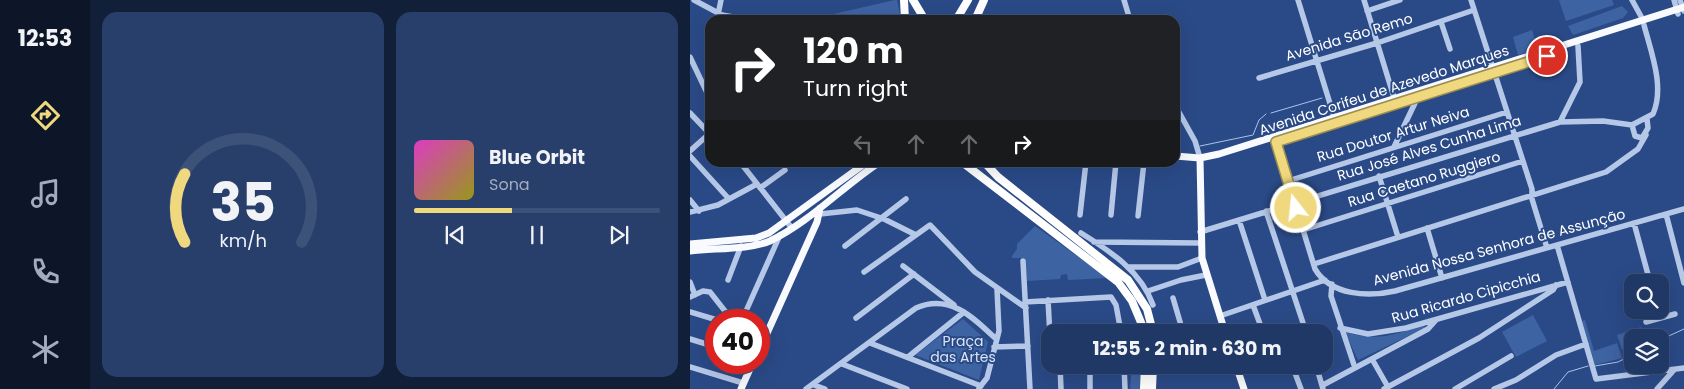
<!DOCTYPE html>
<meta charset="utf-8">
<style>
:root{--surface:#203865;--page:#283f6b;--text:#f1f3f6;--muted:#a2acbf;--line:#3d5279;--accent:#efd87d}
body{margin:0;font-family:Poppins,sans-serif;background:var(--page);color:var(--text);height:100vh;display:flex;flex-direction:column;font-size:19px;white-space:nowrap}
*{box-sizing:border-box;margin:0}
p{font-size:16px;color:var(--muted)}
.icon{flex:none;width:28px;height:28px;fill:none;stroke:currentColor;stroke-width:2;stroke-linecap:round;stroke-linejoin:round}
.map{position:relative;flex:1;overflow:hidden}
.details{display:flex;flex-direction:column;gap:12px;padding:12px;background:#121f38;width:600px}
.details>*{flex:none}
.hud{position:absolute;left:15px;top:15px;width:475px;height:152px;border-radius:15px;box-shadow:0 5px 20px #0002,0 0 0 1px var(--line);background:#202124;color:#fff;overflow:hidden}
.fabs{position:absolute;left:934px;top:274px;display:grid;gap:10px}
.fabs a{display:grid;place-items:center;width:45px;height:45px;border-radius:10px;background:var(--surface);box-shadow:0 5px 20px #0002,0 0 0 1px var(--line);font-size:25px}
.speed{position:absolute;left:15px;top:309px;display:flex;gap:10px;font-size:25px;font-weight:700;text-align:center}
.speed>*{display:grid;place-content:center;width:65px;height:65px;border-radius:50%;background:var(--surface);box-shadow:0 5px 20px #0002,0 0 0 1px var(--line);line-height:1}
.speed .limit{border:8px solid #d22;background:#fff;color:#111}
.pin{position:absolute;display:grid;place-items:center;width:42px;height:42px;color:#fff;margin:-21px;border:2px solid #fff;border-radius:50%;box-shadow:0 1px 5px #0007}
.me{position:absolute;width:55px;margin:-28px;rotate:344deg;stroke-linejoin:round;filter:drop-shadow(0 0 4px #0008)}
.turn{display:flex;align-items:center;gap:18px;height:105px;padding:0 15px;font-size:22px}
.turn .icon{width:65px;height:65px;stroke-width:2.5}
.turn b{display:block;font-size:35px;line-height:42px}
.lanes{display:flex;align-items:center;height:48px;padding:0 15px;background:#0003;justify-content:center;gap:25px;direction:ltr}
.lanes .off{opacity:.35}
.details .card{flex:1;display:flex;flex-direction:column;justify-content:center;gap:8px;min-width:0;padding:0 18px;border-radius:15px;background:var(--page)}
.details .dial{align-items:center;gap:0}
.dial svg{height:130px;overflow:visible;fill:none;stroke:var(--line);stroke-width:7;stroke-linecap:round;text-anchor:middle}
.dial text{fill:var(--text);stroke:none}
.song{display:flex;align-items:center;gap:15px}
.cover{width:60px;height:60px;border-radius:8px;background:linear-gradient(135deg,hsl(310 70% 55%),hsl(60 70% 35%))}
.played{height:5px;border-radius:2px;background:linear-gradient(90deg,var(--accent) 40%,var(--line) 40%)}
.keys{display:flex;justify-content:space-around;direction:ltr}
.details .tiles{flex:1;display:grid;gap:12px;grid-template-columns:repeat(2,1fr)}
.trip{position:absolute;left:351px;top:324px;width:292px;height:50px;border-radius:15px;background:var(--surface);box-shadow:0 5px 20px #0002,0 0 0 1px var(--line);font-weight:700;line-height:50px;text-align:center}
main{display:flex;flex:1;min-height:0}
.menu{display:flex;flex-direction:column;width:90px;justify-content:space-around;align-items:center;background:#0d1628;color:var(--muted)}
.menu .icon{width:35px;height:35px}
.menu .selected{color:var(--accent)}
.menu b{font-size:22px;color:var(--text)}
.map>svg:first-child{display:block}
.green{fill:#3e63a3}
.lines{fill:none;stroke-linecap:round;stroke-linejoin:round}
.stream{stroke:#abc2e8;stroke-width:1}
.minor{stroke:#b6c8e8;stroke-width:5.5}
.major{stroke:#f8fafe;stroke-width:7}
.highway{stroke:#fff;stroke-width:8}
.route-casing{stroke:#9b8c51;stroke-width:12}
.route{stroke:#efd87d;stroke-width:9}
.labels{text-anchor:middle;stroke-width:4;stroke-linejoin:round;paint-order:stroke}
.street-label{font-size:14px;fill:#fff;stroke:#2a4a87}
.park-label{font-size:14px;fill:#d9e4f6;stroke:#2a4a87}
</style>
<main>
<nav class="menu">
<b>12:53</b>
<svg class="icon selected" aria-label="directions" viewBox="0 0 24 24"><path d="M12 3l9 9-9 9-9-9zM9 14v-3h6M13 9l2 2-2 2"/></svg>
<svg class="icon" aria-label="music" viewBox="0 0 24 24"><path d="M9 18V5l10-2v13"/><circle cx="6" cy="18" r="3"/><circle cx="16" cy="16" r="3"/></svg>
<svg class="icon" aria-label="phone" viewBox="0 0 24 24"><path d="M5 4h4l2 5-3 2q2 4 5 5l2-3 5 2v4C11 20 4 13 5 4z"/></svg>
<svg class="icon" aria-label="climate" viewBox="0 0 24 24"><path d="M12 3v18M4 7l16 10M4 17L20 7"/></svg>
</nav>
<section class="details">
<div class="tiles">
<div class="card dial"><svg viewBox="0 0 100 80">
<path d="M14 69A42 42 0 1 1 86 69"/>
<path d="M14 69A42 42 0 0 1 14 27" stroke="#efd87d"/>
<text x="50" y="56" font-size="32" font-weight="700">35</text>
<text x="50" y="72" font-size="11">km/h</text>
</svg></div>
<div class="card">
<div class="song"><i class="cover"></i><div><b>Blue Orbit</b><p>Sona</p></div></div>
<div class="played"></div>
<div class="keys"><svg class="icon" aria-label="previous" viewBox="0 0 24 24"><path d="M18 5L8 12l10 7zM5 5v14"/></svg><svg class="icon" aria-label="pause" viewBox="0 0 24 24"><path d="M8 5v14M16 5v14"/></svg><svg class="icon" aria-label="next" viewBox="0 0 24 24"><path d="M6 5l10 7-10 7zM19 5v14"/></svg></div>
</div>
</div>
</section>
<div class="map">
<svg width="994" height="389" viewBox="0 0 994 389">
<rect width="100%" height="100%" fill="#2a4a87"/>
<path class="green" d="M 205,0 L 207,0 L 210,14 L 170,20 L 117,20 Z
M 869,0 L 922,0 L 924,5 L 876,21 Z
M 932,6 L 938,12 L 933,18 L 883,35 L 878,26 Z
M 842,30 L 848,49 L 828,55 L 823,37 Z
M 345,226 L 418,278 L 378,280 L 377,274 L 371,275 L 370,279 L 337,281 L 335,258 L 322,258 L 322,256 L 327,249 L 327,244 Z
M 843,315 L 857,341 L 826,357 L 812,332 Z
M 273,319 L 298,342 L 289,380 L 225,355 Z
M 895,320 L 904,351 L 927,343 L 932,358 L 905,365 L 892,321 Z
M 734,325 L 735,328 L 668,360 L 655,332 C 690,342 701,335 734,325 Z
M 951,327 L 955,337 L 942,338 L 942,346 L 932,349 L 927,335 Z
M 442,365 L 453,365 L 451,389 L 440,389 Z"/>
<g class="lines">
<path class="stream" d="M 581,113 L 632,98
M 510,146 L 563,135 L 569,120 L 576,114
M 970,340 L 994,329
M 905,366 L 928,362 L 942,355
M 864,389 L 878,372 L 898,366"/>
<path class="minor" d="M 4,0 L 32,15 L 60,20
M 434,0 L 440,20
M 608,0 L 646,123
M 674,0 L 706,104
M 781,0 L 842,189 L 842,199 L 857,248
M 942,0 L 953,20
M 984,0 L 988,14
M 990,0 L 994,11
M 677,11 L 710,0
M 27,20 L 31,0
M 751,22 L 760,49
M 0,57 L 20,99
M 569,78 L 687,43 L 784,10
M 485,105 L 505,141 L 510,158
M 0,113 L 20,134
M 870,122 L 890,82 L 888,46
M 942,125 L 963,114 C 975,87 961,52 954,25
M 942,125 L 945,136 L 952,138 L 958,128 L 957,119
M 585,138 L 625,269 C 641,296 679,297 705,291 L 994,209
M 704,147 L 725,103 L 724,93
M 0,151 L 20,133
M 0,156 L 39,199
M 50,162 L 101,227
M 689,176 L 708,237
M 598,181 L 817,112
M 70,188 L 95,170
M 0,200 L 9,211
M 576,211 L 616,332
M 0,212 L 28,205 L 67,184
M 130,214 L 167,210 L 194,219 L 226,235
M 976,214 L 994,283
M 390,215 L 396,162
M 421,215 L 426,162
M 448,216 L 454,162
M 549,220 L 575,300
M 944,223 L 960,282
M 737,228 L 752,278
M 613,230 L 833,161
M 510,232 L 870,122 L 913,121 L 942,125
M 391,233 C 420,251 451,271 463,305
M 404,242 L 511,243
M 867,245 L 906,379 L 994,368
M 155,246 L 216,199
M 333,261 L 340,389
M 624,264 L 916,172 L 948,149 L 956,135
M 213,266 L 264,305
M 438,267 L 488,267 L 512,258
M 174,272 L 240,225 L 285,272 L 336,308
M 38,280 L 51,246
M 0,282 L 5,295
M 642,284 L 641,296 L 665,368
M 458,291 L 491,280 L 516,275
M 0,297 L 13,291 L 20,292 L 42,320
M 483,298 L 493,332
M 358,300 L 360,336
M 335,302 L 421,297 L 426,305 L 431,332
M 563,305 L 573,332
M 968,310 L 970,318
M 56,311 L 90,235
M 0,312 L 27,320
M 530,316 L 635,280
M 166,318 L 224,274
M 956,322 L 985,314
M 650,328 L 678,334 L 716,328 L 878,282
M 514,332 L 533,326
M 0,339 L 26,347
M 180,343 L 291,386
M 304,347 L 338,346
M 218,357 L 274,312
M 682,359 L 698,387
M 152,364 L 217,389
M 359,364 L 360,363
M 370,365 L 371,389
M 434,365 L 435,389
M 602,365 L 611,389
M 626,365 L 633,389
M 0,367 L 53,383
M 400,371 L 400,389
M 124,385 L 135,389
M 633,385 L 738,329 L 746,320
M 289,388 L 297,378 L 309,331 L 307,289
M 116,389 L 226,308 C 259,293 283,317 306,339
M 694,389 L 789,338 L 863,290 L 866,285
M 765,389 L 821,356
M 804,389 L 826,380 L 866,355 L 896,344
M 967,389 L 984,370"/>
<path class="major" d="M 485,156 L 510,158 L 529,154 L 994,7
M 510,158 L 512,258 L 535,332
M 0,244 L 66,238 L 79,233 L 177,162
M 0,251 C 23,248 59,250 80,241 C 120,222 153,186 190,162
M 69,351 L 127,222 L 130,208
M 546,365 L 554,389
M 51,389 L 63,362"/>
<path class="highway" d="M 214,0 L 215,20
M 223,0 L 235,20
M 266,20 L 278,0
M 285,20 L 294,0
M 272,162 L 428,282 L 442,301 L 455,332
M 294,162 L 308,177 L 438,280 L 457,309 L 463,332
M 454,389 L 455,365
M 462,389 L 463,365"/>
</g>
<g class="lines">
<defs>
<path id="route" d="M 606,208 L 586,142 L 857,56"/>
</defs>
<use href="#route" class="route-casing"/>
<use href="#route" class="route"/>
</g>
<g class="labels">
<g class="street-label">
<text transform="translate(659 37) rotate(-17)" y="5">Avenida São Remo</text>
<text transform="translate(694 90) rotate(-18)" y="5">Avenida Corifeu de Azevedo Marques</text>
<text transform="translate(703 134) rotate(-17)" y="5">Rua Doutor Artur Neiva</text>
<text transform="translate(739 148) rotate(-17)" y="5">Rua José Alves Cunha Lima</text>
<text transform="translate(734 179) rotate(-17)" y="5">Rua Caetano Ruggiero</text>
<text transform="translate(809 247) rotate(-15)" y="5">Avenida Nossa Senhora de Assunção</text>
<text transform="translate(776 297) rotate(-16)" y="5">Rua Ricardo Cipicchia</text>
</g>
<g class="park-label">
<text x="273" y="346">Praça<tspan x="273" dy="16">das Artes</tspan></text>
</g>
</g>
</svg>
<div class="fabs">
<a><svg class="icon" aria-label="search" viewBox="0 0 24 24"><circle cx="10" cy="10" r="6"/><path d="M15 15l6 6"/></svg></a>
<a><svg class="icon" aria-label="layers" viewBox="0 0 24 24"><path d="M12 4l9 5-9 5-9-5zM3 14l9 5 9-5"/></svg></a>
</div>
<div class="speed"><div class="limit">40</div></div>
<div class="pin" style="left:857px;top:56px;background:#d93025"><svg class="icon" aria-label="arrive" viewBox="0 0 24 24"><path d="M6 21V4h12l-3 4 3 4H6"/></svg></div>
<svg class="me" style="left:606px;top:208px" viewBox="-20 -20 40 40"><circle r="17" fill="#efd87d" stroke="#fff" stroke-width="3"/><path d="M0-11L8 9 0 5-8 9z" fill="#fff"/></svg>
<div class="trip">12:55 · 2 min · 630 m</div>
<div class="hud">
<div class="turn"><svg class="icon" aria-label="right" viewBox="0 0 24 24"><path d="M7 20v-9h11M14 6l5 5-5 5"/></svg><div><b>120 m</b>Turn right</div></div>
<div class="lanes"><svg class="icon off" aria-label="left" viewBox="0 0 24 24"><path d="M17 20v-9H6M10 6l-5 5 5 5"/></svg><svg class="icon off" aria-label="ahead" viewBox="0 0 24 24"><path d="M12 20V5M6 11l6-6 6 6"/></svg><svg class="icon off" aria-label="ahead" viewBox="0 0 24 24"><path d="M12 20V5M6 11l6-6 6 6"/></svg><svg class="icon" aria-label="right" viewBox="0 0 24 24"><path d="M7 20v-9h11M14 6l5 5-5 5"/></svg></div>
</div>
</div>
</main>
